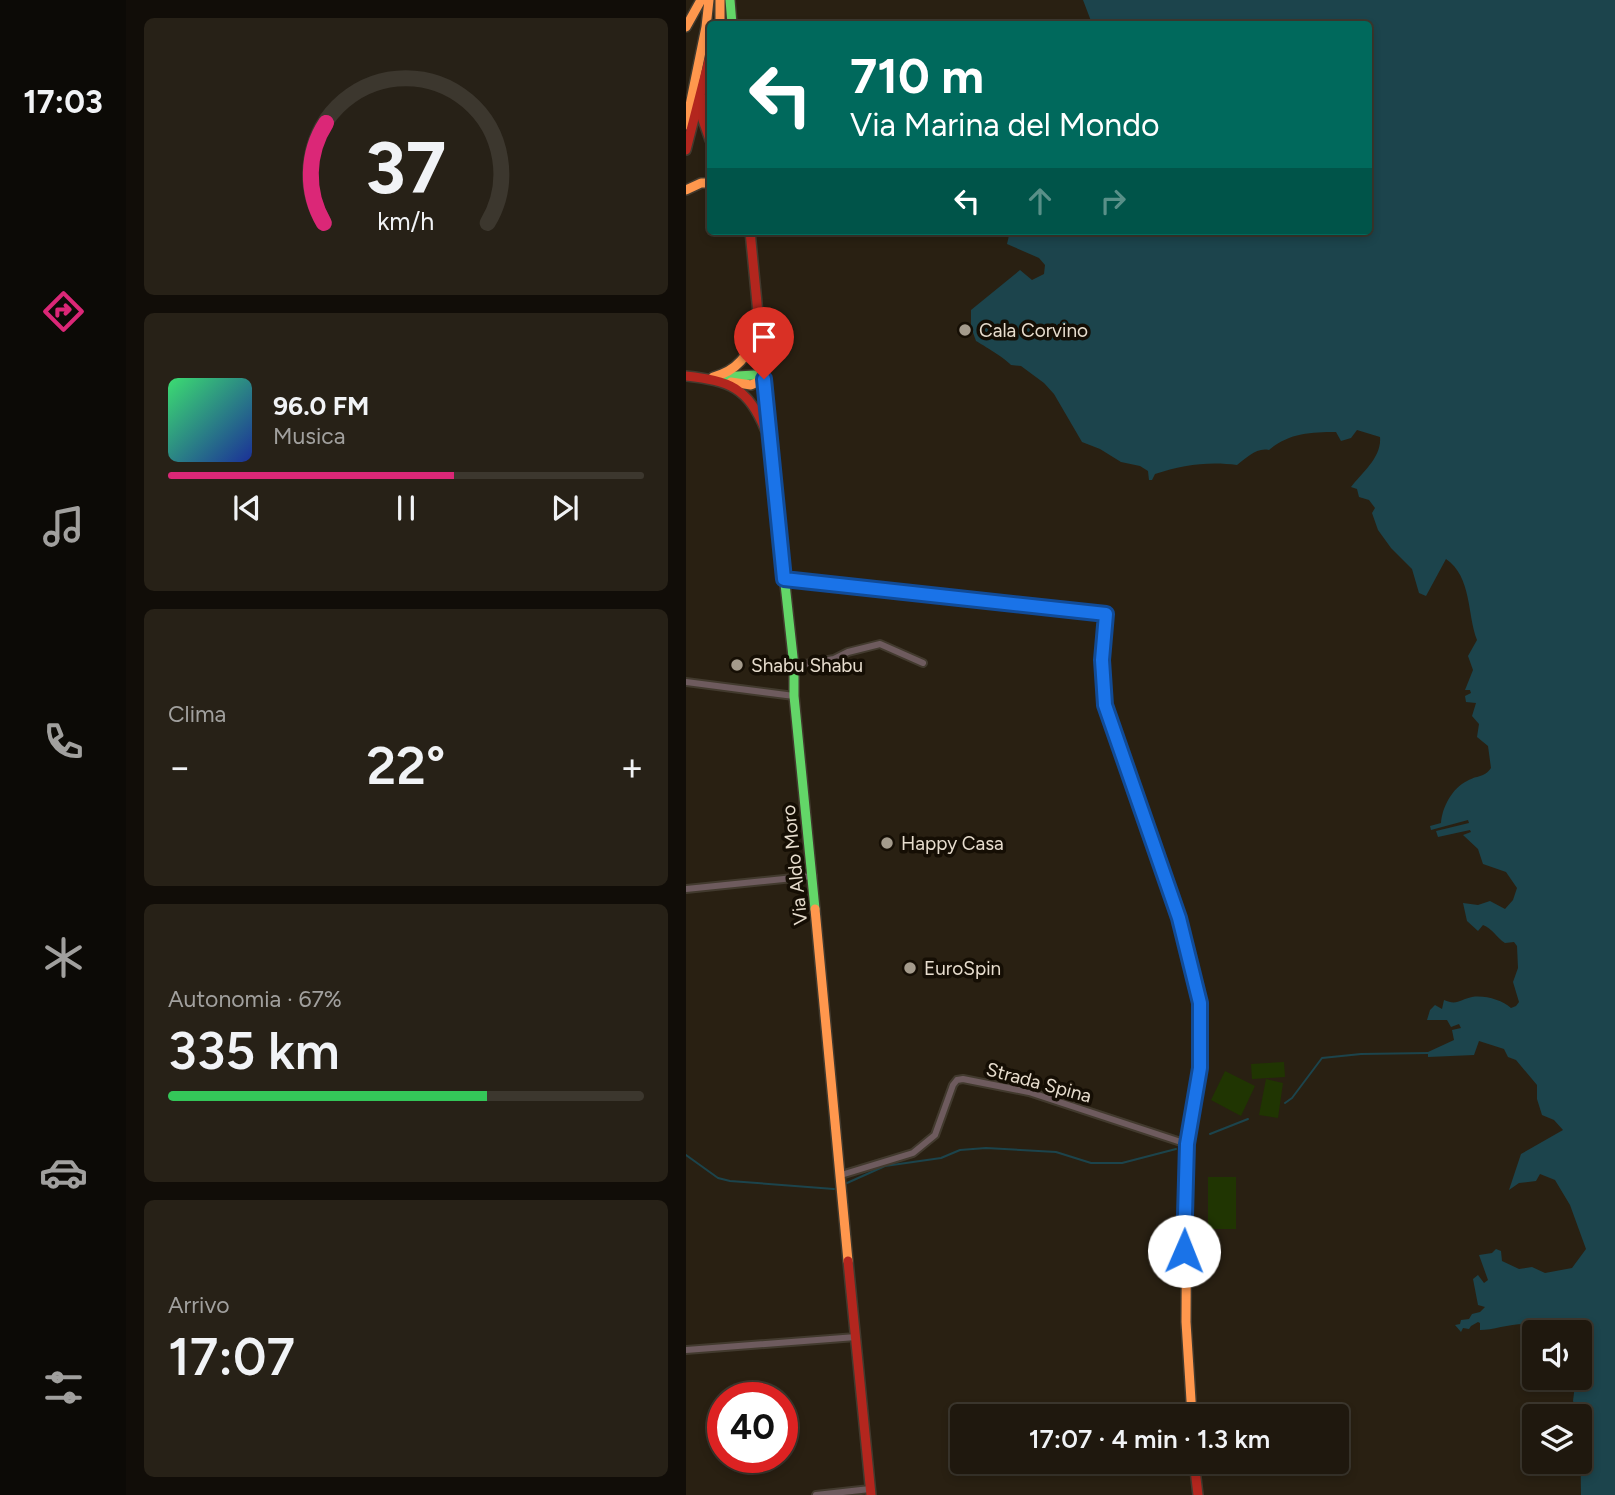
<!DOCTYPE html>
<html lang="it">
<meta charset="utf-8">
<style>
:root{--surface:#1f180e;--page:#272117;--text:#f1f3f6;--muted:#a1a09e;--line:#3c372e;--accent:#db2777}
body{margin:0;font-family:Figtree,sans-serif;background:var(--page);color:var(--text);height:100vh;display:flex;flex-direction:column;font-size:26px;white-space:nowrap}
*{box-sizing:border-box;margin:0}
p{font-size:23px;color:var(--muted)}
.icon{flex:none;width:38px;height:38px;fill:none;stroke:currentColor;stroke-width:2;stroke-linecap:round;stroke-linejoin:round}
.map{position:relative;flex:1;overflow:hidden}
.panel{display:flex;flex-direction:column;gap:18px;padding:18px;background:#110d08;width:560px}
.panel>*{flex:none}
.hud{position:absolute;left:21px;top:21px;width:665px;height:214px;border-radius:7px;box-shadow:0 4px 10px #0003,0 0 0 2px var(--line);background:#00695c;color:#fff;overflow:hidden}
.fabs{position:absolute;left:836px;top:1320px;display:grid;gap:14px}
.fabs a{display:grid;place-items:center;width:70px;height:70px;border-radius:7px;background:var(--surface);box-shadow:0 4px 10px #0003,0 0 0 2px var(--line);font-size:35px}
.speed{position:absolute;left:21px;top:1382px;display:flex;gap:14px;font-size:35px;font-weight:700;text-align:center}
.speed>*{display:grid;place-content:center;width:91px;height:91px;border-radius:50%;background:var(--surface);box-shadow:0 4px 10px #0003,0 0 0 2px var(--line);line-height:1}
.speed .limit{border:10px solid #d22;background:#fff;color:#111}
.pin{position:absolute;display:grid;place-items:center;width:60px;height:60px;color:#fff;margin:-72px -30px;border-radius:50% 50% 50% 0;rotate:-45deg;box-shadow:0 0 7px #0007}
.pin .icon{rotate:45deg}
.me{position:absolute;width:77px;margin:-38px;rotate:1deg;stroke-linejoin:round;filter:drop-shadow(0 0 5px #0008)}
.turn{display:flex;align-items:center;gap:24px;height:147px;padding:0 28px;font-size:32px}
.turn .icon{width:91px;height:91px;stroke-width:2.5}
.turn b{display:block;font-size:49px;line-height:60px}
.lanes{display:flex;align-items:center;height:66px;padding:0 28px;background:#0003;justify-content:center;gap:35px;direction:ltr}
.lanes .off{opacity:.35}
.big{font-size:52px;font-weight:600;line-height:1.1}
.panel .tile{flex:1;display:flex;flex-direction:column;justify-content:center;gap:10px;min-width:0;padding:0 24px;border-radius:10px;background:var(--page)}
.panel .dial{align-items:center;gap:0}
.dial svg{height:182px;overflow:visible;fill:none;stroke:var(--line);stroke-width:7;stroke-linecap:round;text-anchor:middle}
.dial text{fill:var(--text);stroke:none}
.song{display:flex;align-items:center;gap:21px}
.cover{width:84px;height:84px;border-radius:10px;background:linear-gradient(135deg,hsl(140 70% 55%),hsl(230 70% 35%))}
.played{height:7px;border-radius:4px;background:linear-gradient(90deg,var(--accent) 60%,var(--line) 60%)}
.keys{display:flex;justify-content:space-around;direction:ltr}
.heat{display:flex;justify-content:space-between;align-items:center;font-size:38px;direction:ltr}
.charge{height:10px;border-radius:5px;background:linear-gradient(90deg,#34c759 67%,var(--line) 0)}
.trip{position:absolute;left:264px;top:1404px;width:399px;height:70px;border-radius:7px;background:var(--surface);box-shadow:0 4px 10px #0003,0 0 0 2px var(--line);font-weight:600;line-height:70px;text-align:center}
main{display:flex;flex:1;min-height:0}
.dock{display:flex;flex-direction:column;width:126px;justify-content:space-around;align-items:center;background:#0c0a06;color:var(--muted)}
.dock .icon{width:49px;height:49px}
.dock .current{color:var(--accent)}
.dock b{font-size:32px;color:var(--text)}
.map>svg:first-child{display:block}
.green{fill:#203502}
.water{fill:#1c444c}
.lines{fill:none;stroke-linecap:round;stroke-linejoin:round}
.stream{stroke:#1c444c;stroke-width:2}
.street-casing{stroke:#423a2e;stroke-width:10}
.fast-casing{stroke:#423a2e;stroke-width:12}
.slow-casing{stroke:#423a2e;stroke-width:12}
.jam-casing{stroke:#423a2e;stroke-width:12}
.street{stroke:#6e5b5e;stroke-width:6}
.fast{stroke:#63d668;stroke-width:9}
.slow{stroke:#ff974d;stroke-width:9}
.jam{stroke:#b3261e;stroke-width:9}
.route-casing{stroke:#114b97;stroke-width:18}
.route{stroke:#1a73e8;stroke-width:12}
.poi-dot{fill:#a49b8c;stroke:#150e04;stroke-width:2.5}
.labels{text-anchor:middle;stroke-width:7;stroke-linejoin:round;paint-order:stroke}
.poi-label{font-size:19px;fill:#e7ddce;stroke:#150e04;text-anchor:start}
.street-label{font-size:19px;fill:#e7ddce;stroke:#150e04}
</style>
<main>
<nav class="dock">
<b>17:03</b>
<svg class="icon current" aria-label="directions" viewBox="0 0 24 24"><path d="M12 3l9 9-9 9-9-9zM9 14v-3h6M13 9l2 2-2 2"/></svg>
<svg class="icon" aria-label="music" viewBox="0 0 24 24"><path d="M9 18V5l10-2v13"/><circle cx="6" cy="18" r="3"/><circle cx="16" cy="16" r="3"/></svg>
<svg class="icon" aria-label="phone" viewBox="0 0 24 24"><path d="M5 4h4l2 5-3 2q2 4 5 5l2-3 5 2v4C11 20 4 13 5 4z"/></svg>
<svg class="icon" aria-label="climate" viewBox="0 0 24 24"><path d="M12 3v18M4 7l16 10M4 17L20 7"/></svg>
<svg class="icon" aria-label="car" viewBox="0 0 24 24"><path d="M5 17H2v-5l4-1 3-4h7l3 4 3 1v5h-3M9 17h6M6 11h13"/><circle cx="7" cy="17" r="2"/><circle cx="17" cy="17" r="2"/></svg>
<svg class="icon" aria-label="filters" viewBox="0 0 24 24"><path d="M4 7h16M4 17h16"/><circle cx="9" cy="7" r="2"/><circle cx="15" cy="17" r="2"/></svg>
</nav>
<section class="panel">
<div class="tile dial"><svg viewBox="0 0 100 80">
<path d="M14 69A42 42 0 1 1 86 69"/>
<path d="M14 69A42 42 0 0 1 15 25" stroke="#db2777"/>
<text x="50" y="56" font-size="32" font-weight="700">37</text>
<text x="50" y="72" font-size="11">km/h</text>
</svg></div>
<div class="tile">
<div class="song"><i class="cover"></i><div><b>96.0 FM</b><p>Musica</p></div></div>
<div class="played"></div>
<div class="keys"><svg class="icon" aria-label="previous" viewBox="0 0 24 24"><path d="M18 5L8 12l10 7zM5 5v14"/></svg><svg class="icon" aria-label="pause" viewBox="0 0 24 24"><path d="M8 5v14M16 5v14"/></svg><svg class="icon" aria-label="next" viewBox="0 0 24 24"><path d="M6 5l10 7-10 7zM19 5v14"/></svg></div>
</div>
<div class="tile"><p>Clima</p>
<div class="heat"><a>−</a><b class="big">22°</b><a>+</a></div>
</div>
<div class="tile"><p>Autonomia · 67%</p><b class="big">335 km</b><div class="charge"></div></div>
<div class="tile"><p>Arrivo</p><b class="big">17:07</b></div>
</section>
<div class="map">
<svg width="929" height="1495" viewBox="0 0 929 1495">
<rect width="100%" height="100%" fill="#292012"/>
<path class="green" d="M 598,1062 L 599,1077 L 566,1079 L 565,1064 Z
M 539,1071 L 569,1086 L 555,1116 L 525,1100 Z
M 580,1079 L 597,1083 L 592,1118 L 573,1115 Z
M 522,1177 L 550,1177 L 550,1229 L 522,1229 Z"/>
<path class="water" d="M 397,0 L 929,0 L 929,1495 L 895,1495 L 894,1416 L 890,1416 L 892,1411 L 887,1401 L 890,1377 L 894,1377 L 894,1332 L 859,1332 C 844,1315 813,1330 794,1330 L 794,1323 L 792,1322 L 785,1326 L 783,1329 L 777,1328 L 775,1332 L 769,1325 L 774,1324 L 775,1320 L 783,1319 L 786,1314 L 794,1312 L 799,1307 L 792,1305 L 787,1279 L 792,1275 L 798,1283 L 802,1280 L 793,1255 L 806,1253 L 810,1249 L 815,1251 L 816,1261 L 833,1269 L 846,1267 L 859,1273 L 886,1268 L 900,1249 L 884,1205 L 869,1180 L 854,1174 L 850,1181 L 833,1183 L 823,1190 L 835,1154 L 877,1130 L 868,1120 L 856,1115 L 851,1099 L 851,1085 L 830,1060 L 822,1057 L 818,1049 L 793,1041 L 788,1055 L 742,1057 L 742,1052 L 768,1040 L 766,1030 L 775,1028 L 773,1024 L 765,1027 L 761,1020 L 741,1020 L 744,1010 L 749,1005 L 756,1009 L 758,1000 C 771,1006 775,999 786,997 C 799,995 816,1000 825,1008 L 830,1006 L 833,1002 L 827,982 L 832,968 L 831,946 L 828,942 L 819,943 C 811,938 806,928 797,925 L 792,931 L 781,921 L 777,903 L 792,905 L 804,901 L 819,909 L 827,900 L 831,888 L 820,872 L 797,864 L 792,849 L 777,835 L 785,832 L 784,830 L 752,837 L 750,831 L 783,823 L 782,820 L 745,830 L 744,826 L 755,823 C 756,808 766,788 781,781 C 791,775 798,778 805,768 L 802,746 L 791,737 L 793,724 L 786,716 L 790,703 L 780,702 L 779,696 L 785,693 L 784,690 L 779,690 L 787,670 L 782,656 L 791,640 C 781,614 786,577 760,559 L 740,596 L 733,593 L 726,569 L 705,548 L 692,530 L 686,513 L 689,508 L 683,500 L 673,497 L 671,489 L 665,487 C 676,473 696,457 694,437 L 671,430 L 665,438 L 655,441 L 650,432 C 625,432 603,433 583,450 C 571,447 560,458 551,465 C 523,461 496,465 469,474 L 466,480 L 463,480 L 462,471 L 454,466 L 435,462 L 414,449 L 396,442 L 368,394 L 358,383 L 335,366 L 325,365 C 320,359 297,345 290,341 L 285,327 L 285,310 L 334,270 L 346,280 L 358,274 L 359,265 L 353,258 L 321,244 L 324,231 L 682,231 L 682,24 L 415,24 L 405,21 Z"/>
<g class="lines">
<path class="stream" d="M 599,1103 L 606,1098 L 636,1058 L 675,1054 L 742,1053
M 524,1134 L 562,1119
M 0,1155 L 32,1178 L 44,1181 L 148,1189
M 161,1183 L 199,1166 L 255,1158 L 274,1150 L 300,1148 L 370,1152 L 405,1163 L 436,1163 L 490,1149"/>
<defs>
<path id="street" d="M 108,666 L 148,659 L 162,652 L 194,644 L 237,663
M 0,682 L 108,696
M 0,889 L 127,876
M 155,1175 L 227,1153 L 249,1135 L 267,1085 L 271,1080 L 277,1079 L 343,1092 L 501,1144
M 0,1350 L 170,1337
M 130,1495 L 184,1489"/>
<path id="fast" d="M 44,0 L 46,24
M 35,377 L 68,375 L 78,379
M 92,520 L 108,666 L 108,696 L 129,909
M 98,579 L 420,614 L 416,660 L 419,705 L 488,904"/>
<path id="slow" d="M 34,0 L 34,24
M 0,27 L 15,0
M 0,125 L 20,27 L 23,0
M 0,190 L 15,183 L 24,183
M 27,377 C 51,371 63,355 70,332
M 45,382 L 65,385 L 78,379
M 488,904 L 514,1003 L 516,1046 L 501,1144 L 500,1322 L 506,1416
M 129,909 L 162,1261"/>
<path id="jam" d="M 20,99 L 17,120 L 24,140
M 0,150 L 24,56
M 64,231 L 92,520
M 0,376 C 43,381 62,387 79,429
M 162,1261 L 185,1495
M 508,1461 L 512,1495"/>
</defs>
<use href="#street" class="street-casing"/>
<use href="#fast" class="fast-casing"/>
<use href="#slow" class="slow-casing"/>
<use href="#jam" class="jam-casing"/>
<use href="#street" class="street"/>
<use href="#fast" class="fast"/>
<use href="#slow" class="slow"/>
<use href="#jam" class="jam"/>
</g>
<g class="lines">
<defs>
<path id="route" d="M 78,379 L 98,579 L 420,614 L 416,660 L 419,705 L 493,918 L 514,1003 L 514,1068 L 501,1144 L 498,1251"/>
</defs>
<use href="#route" class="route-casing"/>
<use href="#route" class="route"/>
</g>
<g class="poi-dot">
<circle cx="279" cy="330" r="7"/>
<circle cx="51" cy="665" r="7"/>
<circle cx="201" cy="843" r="7"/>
<circle cx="224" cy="968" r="7"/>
</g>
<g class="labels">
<g class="poi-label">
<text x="293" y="337">Cala Corvino</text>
<text x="65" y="672">Shabu Shabu</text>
<text x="215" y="850">Happy Casa</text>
<text x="238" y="975">EuroSpin</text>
</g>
<g class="street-label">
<text transform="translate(108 865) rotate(-96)" y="7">Via Aldo Moro</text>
<text transform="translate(353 1082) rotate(15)" y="7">Strada Spina</text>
</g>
</g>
</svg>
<div class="fabs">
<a><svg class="icon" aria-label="sound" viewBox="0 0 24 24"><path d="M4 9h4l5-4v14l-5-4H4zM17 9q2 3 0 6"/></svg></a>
<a><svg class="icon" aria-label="layers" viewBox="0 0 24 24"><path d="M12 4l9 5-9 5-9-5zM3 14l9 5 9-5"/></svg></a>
</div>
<div class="speed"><div class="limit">40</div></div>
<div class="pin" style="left:78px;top:379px;background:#d93025"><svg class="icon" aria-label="arrive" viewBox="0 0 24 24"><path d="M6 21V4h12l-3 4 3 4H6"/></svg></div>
<svg class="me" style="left:498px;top:1251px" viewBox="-20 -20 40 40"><circle r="19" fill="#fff"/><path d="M0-13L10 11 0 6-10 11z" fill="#1a73e8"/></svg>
<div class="trip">17:07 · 4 min · 1.3 km</div>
<div class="hud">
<div class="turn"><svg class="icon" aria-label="left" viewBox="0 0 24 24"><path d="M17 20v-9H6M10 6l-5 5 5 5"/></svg><div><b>710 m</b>Via Marina del Mondo</div></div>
<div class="lanes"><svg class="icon" aria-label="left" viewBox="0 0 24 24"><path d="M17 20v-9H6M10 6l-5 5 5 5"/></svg><svg class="icon off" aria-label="ahead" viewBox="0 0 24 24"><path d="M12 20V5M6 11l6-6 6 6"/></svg><svg class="icon off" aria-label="right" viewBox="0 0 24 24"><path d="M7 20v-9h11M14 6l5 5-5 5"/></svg></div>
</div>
</div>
</main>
